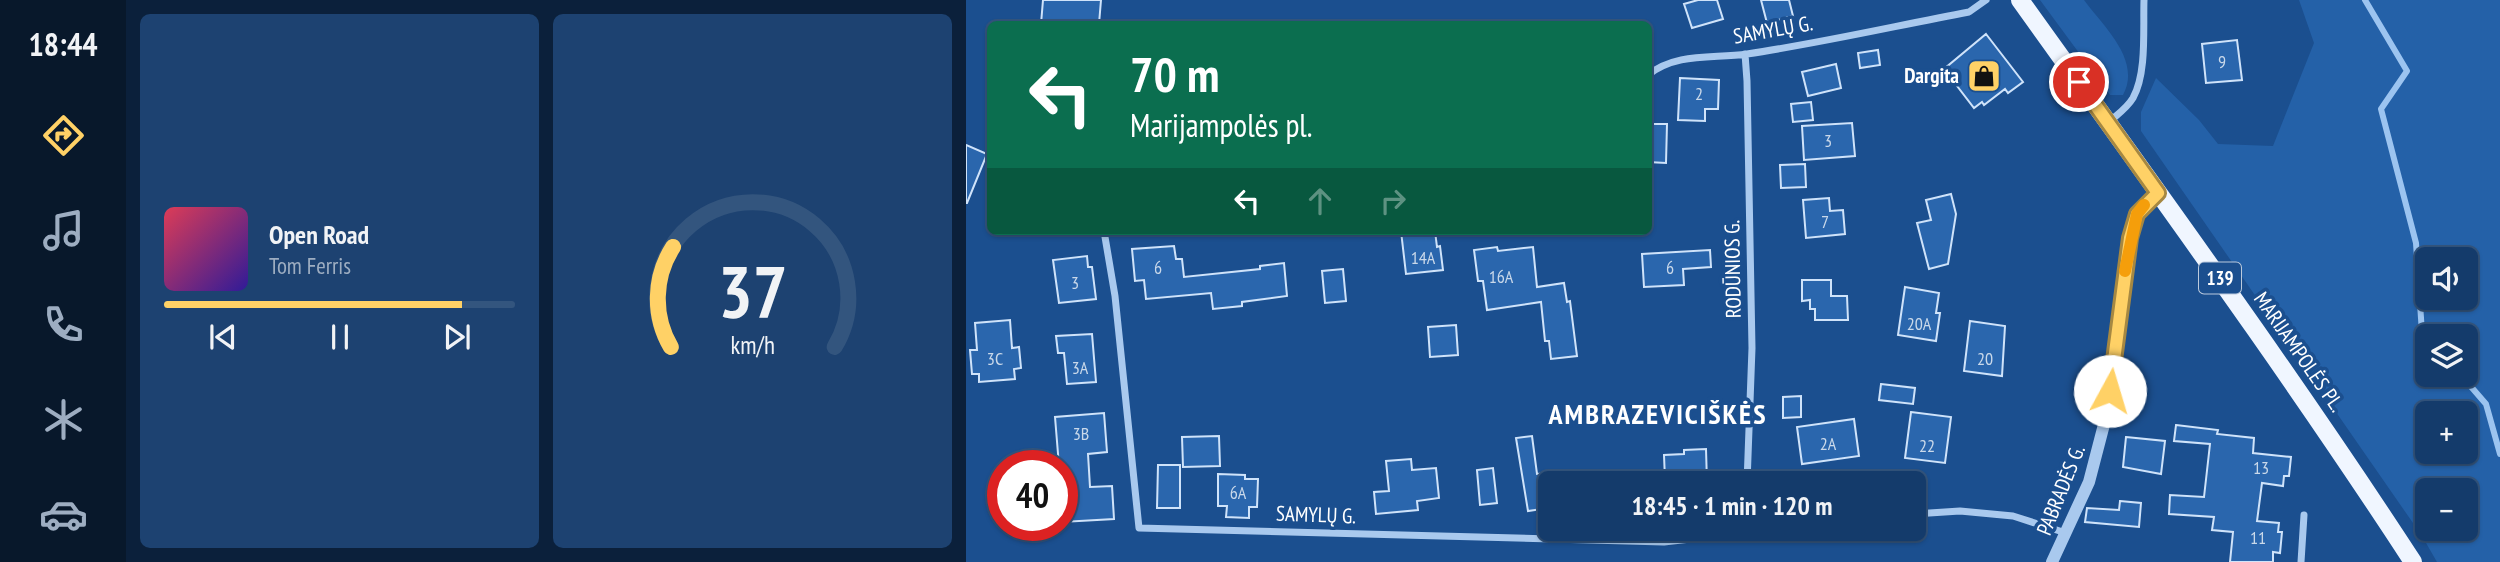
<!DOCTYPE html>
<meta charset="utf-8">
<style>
:root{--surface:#143b6b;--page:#1d4271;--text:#f1f3f6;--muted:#9dadc1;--line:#33557e;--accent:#ffd166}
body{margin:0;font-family:"PT Sans Narrow",sans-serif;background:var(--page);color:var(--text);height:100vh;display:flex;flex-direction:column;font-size:26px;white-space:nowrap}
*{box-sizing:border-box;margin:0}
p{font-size:23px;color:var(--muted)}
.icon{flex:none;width:38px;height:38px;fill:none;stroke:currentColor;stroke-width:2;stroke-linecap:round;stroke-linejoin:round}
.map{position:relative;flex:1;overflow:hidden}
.details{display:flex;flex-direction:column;gap:14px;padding:14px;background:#0b203b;width:840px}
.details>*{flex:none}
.guide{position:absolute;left:21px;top:21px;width:665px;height:214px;border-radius:10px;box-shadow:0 2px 5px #0004,0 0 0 2px var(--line);background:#0b6e4f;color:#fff;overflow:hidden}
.tools{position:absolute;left:1449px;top:247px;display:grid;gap:14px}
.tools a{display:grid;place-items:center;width:63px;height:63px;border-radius:10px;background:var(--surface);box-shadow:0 2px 5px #0004,0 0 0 2px var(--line);font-size:35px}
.speed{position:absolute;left:21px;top:450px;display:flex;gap:14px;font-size:35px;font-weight:700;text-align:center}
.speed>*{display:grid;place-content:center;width:91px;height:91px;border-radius:50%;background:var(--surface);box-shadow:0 2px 5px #0004,0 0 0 2px var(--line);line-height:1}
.speed .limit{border:10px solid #d22;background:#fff;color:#111}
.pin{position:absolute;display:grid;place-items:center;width:60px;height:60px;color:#fff;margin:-30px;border:4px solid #fff;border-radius:50%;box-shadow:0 2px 7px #0007}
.me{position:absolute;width:77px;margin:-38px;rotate:6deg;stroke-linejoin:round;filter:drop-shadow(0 0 5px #0008)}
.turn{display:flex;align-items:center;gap:24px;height:147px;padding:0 28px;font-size:32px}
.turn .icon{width:91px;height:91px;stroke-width:2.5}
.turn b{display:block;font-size:49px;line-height:60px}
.lanes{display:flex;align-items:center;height:66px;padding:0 28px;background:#0003;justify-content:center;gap:35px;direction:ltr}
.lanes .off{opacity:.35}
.details .widget{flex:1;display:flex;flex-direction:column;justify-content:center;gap:10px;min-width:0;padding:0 24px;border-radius:10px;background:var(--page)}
.details .dial{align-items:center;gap:0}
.dial svg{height:182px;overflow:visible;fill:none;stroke:var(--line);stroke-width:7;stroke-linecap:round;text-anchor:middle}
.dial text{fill:var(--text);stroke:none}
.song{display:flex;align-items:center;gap:21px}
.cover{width:84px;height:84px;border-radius:10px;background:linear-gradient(135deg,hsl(350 70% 55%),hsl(250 70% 35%))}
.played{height:7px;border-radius:4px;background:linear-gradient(90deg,var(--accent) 85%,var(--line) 85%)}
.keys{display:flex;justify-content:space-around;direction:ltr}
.details .tiles{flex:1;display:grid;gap:14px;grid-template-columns:repeat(2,1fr)}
.trip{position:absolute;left:572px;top:471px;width:388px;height:70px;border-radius:10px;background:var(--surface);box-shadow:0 2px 5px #0004,0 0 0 2px var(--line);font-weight:800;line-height:70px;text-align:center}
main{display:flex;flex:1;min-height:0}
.dock{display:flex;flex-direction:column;width:126px;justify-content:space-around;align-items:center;background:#08182b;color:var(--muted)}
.dock .icon{width:49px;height:49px}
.dock .current{color:var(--accent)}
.dock b{font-size:32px;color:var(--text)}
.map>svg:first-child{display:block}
.green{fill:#2461a8;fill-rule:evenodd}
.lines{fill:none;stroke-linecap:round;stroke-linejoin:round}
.stream{stroke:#9cc4f0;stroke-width:6}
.building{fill:#2a66ad;stroke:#cfe3fa;stroke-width:2}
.minor{stroke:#a9c9ee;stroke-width:7}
.tertiary{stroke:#a9c9ee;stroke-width:12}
.primary{stroke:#f0f6ff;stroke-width:18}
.route-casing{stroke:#a68842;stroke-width:18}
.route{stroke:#ffd166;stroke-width:12}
.slow{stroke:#f59e0b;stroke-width:12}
.labels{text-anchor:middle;stroke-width:7;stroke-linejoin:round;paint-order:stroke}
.number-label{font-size:18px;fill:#cad9ea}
.shield{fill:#1b4f8f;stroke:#bbcadd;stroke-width:2}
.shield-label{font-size:19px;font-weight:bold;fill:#fff}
.street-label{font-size:21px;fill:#fff;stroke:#1b4f8f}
.poi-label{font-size:21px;font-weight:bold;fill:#fff;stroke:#1b4f8f;text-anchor:end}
.district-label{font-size:28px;font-weight:bold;letter-spacing:2px;fill:#fff;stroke:#1b4f8f}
</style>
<main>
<nav class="dock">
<b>18:44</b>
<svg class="icon current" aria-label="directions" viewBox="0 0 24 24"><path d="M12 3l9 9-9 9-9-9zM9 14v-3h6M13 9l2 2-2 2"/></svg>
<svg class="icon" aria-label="music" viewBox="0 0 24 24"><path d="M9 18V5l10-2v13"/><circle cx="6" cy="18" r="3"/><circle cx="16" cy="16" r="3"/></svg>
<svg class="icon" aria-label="phone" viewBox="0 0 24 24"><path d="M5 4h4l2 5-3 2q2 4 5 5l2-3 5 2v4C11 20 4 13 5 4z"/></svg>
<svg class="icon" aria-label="climate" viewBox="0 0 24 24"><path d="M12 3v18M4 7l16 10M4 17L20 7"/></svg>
<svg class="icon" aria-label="car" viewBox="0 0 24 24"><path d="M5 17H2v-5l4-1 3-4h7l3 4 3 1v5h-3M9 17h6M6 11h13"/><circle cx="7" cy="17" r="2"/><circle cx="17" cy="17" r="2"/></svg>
</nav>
<section class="details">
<div class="tiles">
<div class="widget">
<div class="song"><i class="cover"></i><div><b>Open Road</b><p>Tom Ferris</p></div></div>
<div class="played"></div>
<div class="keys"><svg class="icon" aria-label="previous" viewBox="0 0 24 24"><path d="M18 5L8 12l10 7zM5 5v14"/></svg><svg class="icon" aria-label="pause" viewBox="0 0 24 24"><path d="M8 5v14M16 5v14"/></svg><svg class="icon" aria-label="next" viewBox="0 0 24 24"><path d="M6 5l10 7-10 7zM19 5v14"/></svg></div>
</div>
<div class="widget dial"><svg viewBox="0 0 100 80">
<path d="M14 69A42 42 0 1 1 86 69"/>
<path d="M14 69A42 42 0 0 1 15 25" stroke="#ffd166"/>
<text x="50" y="56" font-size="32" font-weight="700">37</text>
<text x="50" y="72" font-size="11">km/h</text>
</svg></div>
</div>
</section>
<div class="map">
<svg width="1534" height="562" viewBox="0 0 1534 562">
<rect width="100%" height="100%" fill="#1b4f8f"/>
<path class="green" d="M 1074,0 L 1118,0 C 1137,26 1176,60 1157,95 L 1144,95 Z
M 1333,0 L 1534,0 L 1534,562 L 1471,562 L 1456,536 L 1175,131 L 1175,112 L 1190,78 L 1233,120 L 1252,144 L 1307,146 L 1348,43 ZM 1461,259 L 1500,259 L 1500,298 L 1461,298 ZM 1461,336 L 1500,336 L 1500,374 L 1461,374 ZM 1461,413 L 1500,413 L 1500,452 L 1461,452 ZM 1461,490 L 1500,490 L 1500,528 L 1461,528 Z"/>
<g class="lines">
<path class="stream" d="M 1399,0 L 1441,71 L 1415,109 L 1450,243 L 1456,333 L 1461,339
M 1494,374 L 1520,404 L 1534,454"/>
</g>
<path class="building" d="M 77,0 L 135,0 L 133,24 L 75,24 Z
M 732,0 L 751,0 L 757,19 L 726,28 L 718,4 Z
M 795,0 L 823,0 L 827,16 L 801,23 Z
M 1020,34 L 1057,82 L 1042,93 L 1039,89 L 1018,105 L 1016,102 L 1008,108 L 978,69 Z
M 1271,40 L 1276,80 L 1240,83 L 1236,44 Z
M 912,50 L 914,65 L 894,68 L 892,53 Z
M 870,64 L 875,88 L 842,96 L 836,72 Z
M 714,78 L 753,80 L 752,109 L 739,109 L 739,121 L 712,120 Z
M 845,102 L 847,120 L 827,122 L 825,104 Z
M 886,123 L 889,156 L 838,160 L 836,126 Z
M 682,124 L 701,124 L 700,163 L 682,162 Z
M 0,145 L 21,154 L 1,203 L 0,203 Z
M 839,164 L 840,187 L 815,188 L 814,165 Z
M 985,194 L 990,214 L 982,264 L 963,269 L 951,223 L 965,220 L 960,200 Z
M 863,198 L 864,211 L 877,210 L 879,234 L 840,238 L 837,200 Z
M 435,231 L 469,231 L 471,247 L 474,246 L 477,270 L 440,274 Z
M 208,246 L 210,259 L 216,259 L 218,277 L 294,269 L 294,266 L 318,263 L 321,296 L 276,302 L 276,306 L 247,309 L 245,293 L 180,299 L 178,280 L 169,281 L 166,249 Z
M 531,247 L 532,251 L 567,247 L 571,287 L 598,283 L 601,302 L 604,301 L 611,356 L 585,359 L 583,341 L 579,341 L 575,302 L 521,310 L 517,281 L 512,281 L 508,250 Z
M 744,250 L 745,267 L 717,269 L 718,285 L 678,287 L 676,254 Z
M 121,256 L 122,267 L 126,267 L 130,299 L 93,303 L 87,260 Z
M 377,269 L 380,301 L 359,303 L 356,271 Z
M 836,280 L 865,280 L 865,296 L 881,296 L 882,320 L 849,320 L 849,309 L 844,309 L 844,300 L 836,301 Z
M 939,287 L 973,293 L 970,313 L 974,313 L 970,341 L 932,335 Z
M 44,320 L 46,348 L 53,347 L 55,368 L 48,369 L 49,379 L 13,382 L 13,374 L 6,374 L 4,350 L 11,350 L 9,323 Z
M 1004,321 L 1039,326 L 1036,376 L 998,371 Z
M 490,325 L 492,355 L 464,357 L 462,327 Z
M 126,334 L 130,382 L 101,384 L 98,353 L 92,353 L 90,336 Z
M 915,384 L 949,388 L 947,404 L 913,400 Z
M 835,396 L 835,417 L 817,418 L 817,397 Z
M 945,412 L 985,417 L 979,463 L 939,458 Z
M 138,413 L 141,452 L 122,454 L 124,487 L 146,486 L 148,519 L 96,522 L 96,466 L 93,466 L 89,417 Z
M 888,419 L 893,456 L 836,464 L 831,427 Z
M 1210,425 L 1252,430 L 1251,434 L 1288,438 L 1287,453 L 1325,457 L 1323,476 L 1318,476 L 1317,486 L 1296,483 L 1291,521 L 1313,523 L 1312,532 L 1316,532 L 1314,553 L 1307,552 L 1307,562 L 1264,562 L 1267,532 L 1246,530 L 1248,517 L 1203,514 L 1204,495 L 1238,497 L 1244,444 L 1208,441 Z
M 253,436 L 254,466 L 217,467 L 216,437 Z
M 566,436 L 571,474 L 580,473 L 581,482 L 584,482 L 584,498 L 575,500 L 576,509 L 562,511 L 550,438 Z
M 1160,437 L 1199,441 L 1195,474 L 1157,467 Z
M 740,449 L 741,483 L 710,483 L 710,480 L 699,480 L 698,455 L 718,454 L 718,450 Z
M 445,459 L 446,470 L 470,468 L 473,498 L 451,501 L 452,510 L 410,514 L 408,492 L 423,491 L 420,461 Z
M 192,465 L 214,465 L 214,508 L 191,508 Z
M 527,468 L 531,503 L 514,505 L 511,470 Z
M 252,474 L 279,475 L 279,479 L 292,479 L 291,507 L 283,507 L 283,518 L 260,517 L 261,506 L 252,506 Z
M 1154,501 L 1175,503 L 1173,527 L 1119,522 L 1121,508 L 1153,510 Z"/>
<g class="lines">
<path class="minor" d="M 779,54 L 781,81 L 786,348 L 781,483
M 682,75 C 711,52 747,59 781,54 C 855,43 929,26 1003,12 L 1020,0
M 1144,121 C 1152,114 1161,108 1167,98 C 1181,73 1177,29 1178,0
M 138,231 L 149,296 L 173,528 L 698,542 L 823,528
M 948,514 L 994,511 L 1047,516 L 1100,533
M 1335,562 L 1338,515"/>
<path class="tertiary" d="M 1086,562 L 1123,482 L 1141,413 L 1164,238 L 1171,214 L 1192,193"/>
<path class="primary" d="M 1054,0 C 1187,186 1322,370 1447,562"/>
</g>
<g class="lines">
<defs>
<path id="route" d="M 1113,82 L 1192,193 L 1171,214 L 1164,238 L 1144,391"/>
</defs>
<use href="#route" class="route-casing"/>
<use href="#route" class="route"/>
<path class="slow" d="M 1159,271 L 1171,214 L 1178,205"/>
</g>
<defs>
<symbol id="shop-square" viewBox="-11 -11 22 22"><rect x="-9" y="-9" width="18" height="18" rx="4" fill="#ffd166" stroke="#1b4f8f"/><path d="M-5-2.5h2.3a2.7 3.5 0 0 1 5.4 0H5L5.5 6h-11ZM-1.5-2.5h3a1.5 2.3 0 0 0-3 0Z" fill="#111"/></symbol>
</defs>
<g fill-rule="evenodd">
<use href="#shop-square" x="999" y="57" width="38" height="38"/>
</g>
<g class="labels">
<g class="number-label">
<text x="1256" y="68">9</text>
<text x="733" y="100">2</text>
<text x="862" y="147">3</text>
<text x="859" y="228">7</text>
<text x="457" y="264">14A</text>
<text x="192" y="274">6</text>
<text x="704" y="274">6</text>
<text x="535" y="283">16A</text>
<text x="109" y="289">3</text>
<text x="953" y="330">20A</text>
<text x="29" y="365">3C</text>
<text x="1019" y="365">20</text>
<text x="114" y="374">3A</text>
<text x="115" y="440">3B</text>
<text x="862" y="450">2A</text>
<text x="961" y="452">22</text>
<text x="1295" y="474">13</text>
<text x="272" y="499">6A</text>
<text x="1292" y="544">11</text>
</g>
<rect class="shield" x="1233" y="262.5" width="42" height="31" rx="5"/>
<g class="shield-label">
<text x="1254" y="285">139</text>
</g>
<g class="street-label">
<text transform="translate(807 30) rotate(-10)" y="7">SAMYLŲ G.</text>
<text transform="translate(767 269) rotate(-91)" y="7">RODŪNIOS G.</text>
<text transform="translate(1333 352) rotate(55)" y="7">MARIJAMPOLĖS PL.</text>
<text transform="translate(1095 490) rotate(-68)" y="7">PABRADĖS G.</text>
<text transform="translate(350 515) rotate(2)" y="7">SAMYLŲ G.</text>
</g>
<g class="poi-label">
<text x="993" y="83">Dargita</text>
</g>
<g class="district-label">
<text x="692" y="424">AMBRAZEVICIŠKĖS</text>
</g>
</g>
</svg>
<div class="tools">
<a><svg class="icon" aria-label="sound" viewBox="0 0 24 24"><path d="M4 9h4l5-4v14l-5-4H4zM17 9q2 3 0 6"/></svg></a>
<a><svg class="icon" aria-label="layers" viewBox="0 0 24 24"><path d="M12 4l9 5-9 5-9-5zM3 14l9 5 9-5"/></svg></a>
<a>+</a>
<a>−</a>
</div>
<div class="speed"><div class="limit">40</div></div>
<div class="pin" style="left:1113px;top:82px;background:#d93025"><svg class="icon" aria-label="arrive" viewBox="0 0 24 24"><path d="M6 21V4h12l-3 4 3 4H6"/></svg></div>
<svg class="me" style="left:1144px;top:391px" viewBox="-20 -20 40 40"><circle r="19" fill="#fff"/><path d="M0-13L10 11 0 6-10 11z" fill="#ffd166"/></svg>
<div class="trip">18:45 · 1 min · 120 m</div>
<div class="guide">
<div class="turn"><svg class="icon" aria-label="left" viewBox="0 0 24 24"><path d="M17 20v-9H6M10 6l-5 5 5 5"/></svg><div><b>70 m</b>Marijampolės pl.</div></div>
<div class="lanes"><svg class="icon" aria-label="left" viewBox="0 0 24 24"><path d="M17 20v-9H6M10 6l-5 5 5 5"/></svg><svg class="icon off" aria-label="ahead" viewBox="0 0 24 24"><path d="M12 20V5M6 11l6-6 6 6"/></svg><svg class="icon off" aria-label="right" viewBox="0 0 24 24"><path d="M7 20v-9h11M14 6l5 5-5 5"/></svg></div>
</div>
</div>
</main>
